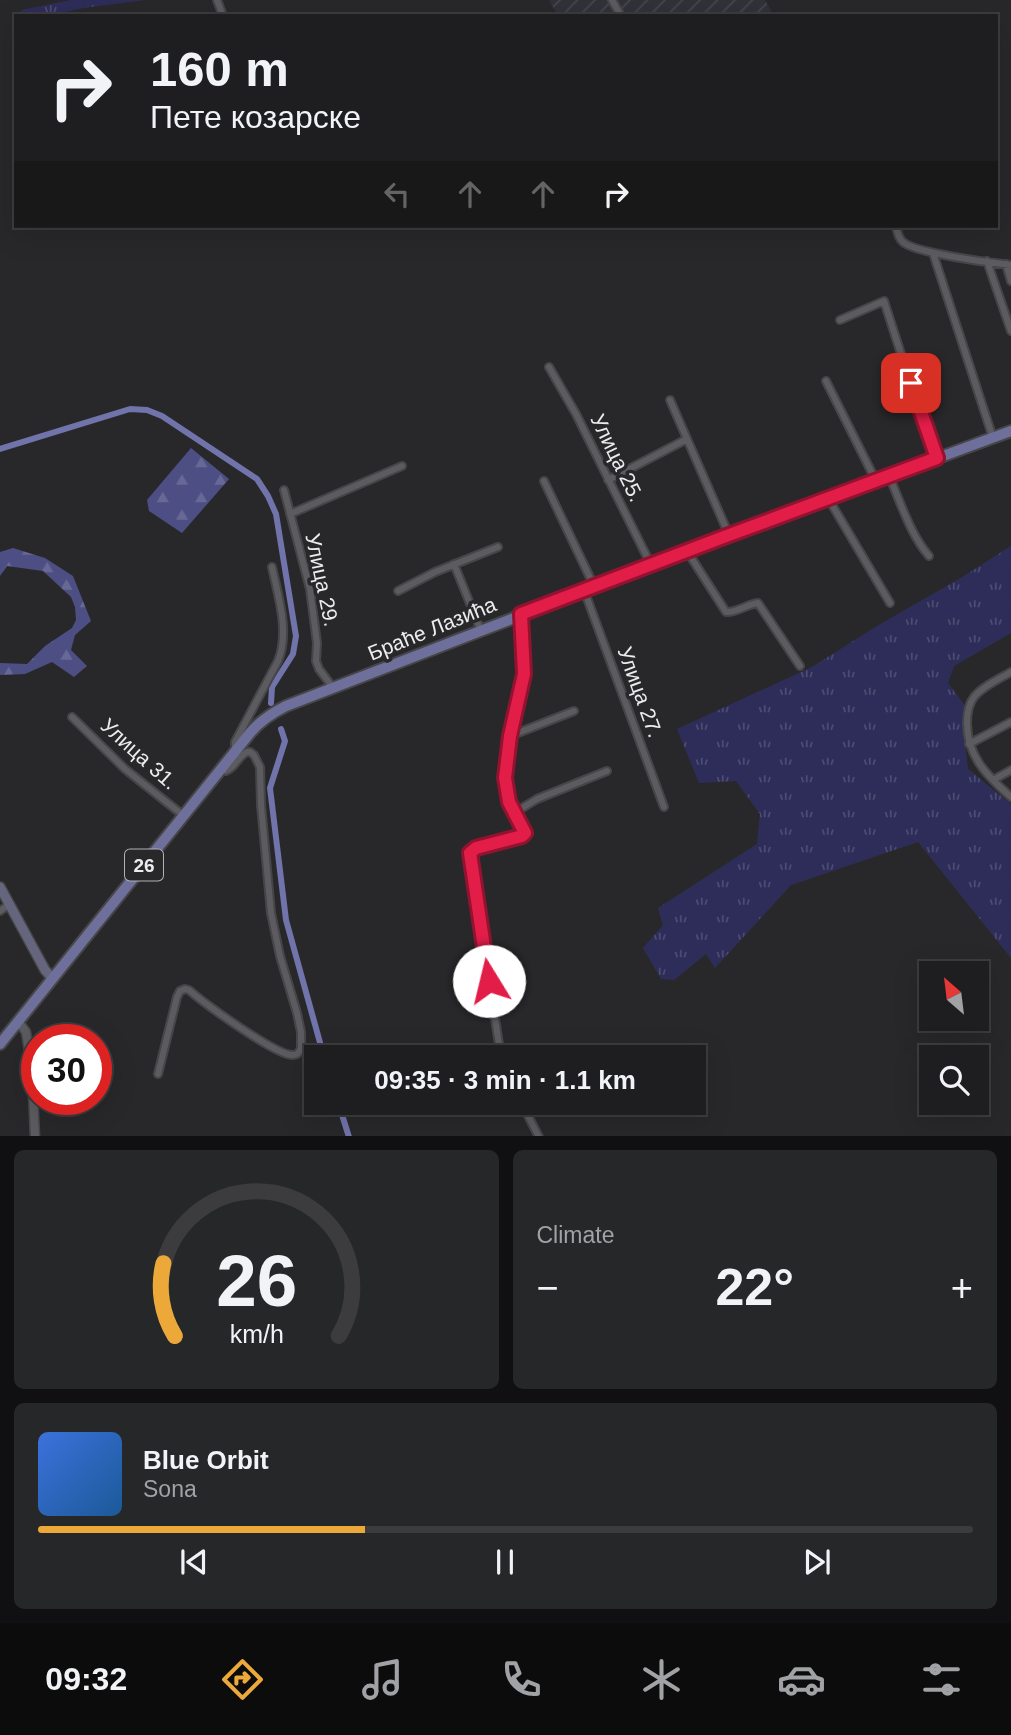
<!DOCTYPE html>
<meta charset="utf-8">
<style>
:root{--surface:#1e1e20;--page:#262729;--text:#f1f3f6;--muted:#a1a2a5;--line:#3c3c3e;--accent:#eca93a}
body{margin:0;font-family:Helvetica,sans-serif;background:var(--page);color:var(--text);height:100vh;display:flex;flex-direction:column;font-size:26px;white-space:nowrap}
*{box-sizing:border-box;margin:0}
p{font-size:23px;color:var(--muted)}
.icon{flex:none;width:38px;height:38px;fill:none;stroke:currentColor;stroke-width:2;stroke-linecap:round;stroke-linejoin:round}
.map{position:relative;height:1136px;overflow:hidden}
.details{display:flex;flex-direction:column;gap:14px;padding:14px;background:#101012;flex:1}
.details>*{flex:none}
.guide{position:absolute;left:14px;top:14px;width:984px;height:214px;border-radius:0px;box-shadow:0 7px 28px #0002,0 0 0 2px var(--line);background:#1e1e20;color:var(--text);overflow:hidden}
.needle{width:46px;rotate:332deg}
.buttons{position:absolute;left:919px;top:961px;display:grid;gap:14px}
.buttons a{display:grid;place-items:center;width:70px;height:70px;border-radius:0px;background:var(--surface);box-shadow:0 7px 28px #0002,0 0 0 2px var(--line);font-size:35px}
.speed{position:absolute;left:21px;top:1024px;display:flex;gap:14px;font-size:35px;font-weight:700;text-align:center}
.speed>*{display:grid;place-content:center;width:91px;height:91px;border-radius:50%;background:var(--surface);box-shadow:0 7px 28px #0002,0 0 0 2px var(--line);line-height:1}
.speed .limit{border:10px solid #d22;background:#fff;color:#111}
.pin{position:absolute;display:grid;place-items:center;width:60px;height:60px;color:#fff;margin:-30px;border-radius:14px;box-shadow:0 4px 10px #0006}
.me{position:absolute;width:77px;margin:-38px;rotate:351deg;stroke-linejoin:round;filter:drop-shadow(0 0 5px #0008)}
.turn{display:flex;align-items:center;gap:24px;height:147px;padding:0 21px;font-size:32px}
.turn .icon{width:91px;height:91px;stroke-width:2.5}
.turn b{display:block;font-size:49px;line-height:60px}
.lanes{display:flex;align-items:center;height:66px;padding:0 21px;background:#0003;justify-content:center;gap:35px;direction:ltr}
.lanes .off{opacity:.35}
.big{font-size:52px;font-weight:700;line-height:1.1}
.details .tile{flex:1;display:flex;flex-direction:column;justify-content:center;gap:10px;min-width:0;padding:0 24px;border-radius:10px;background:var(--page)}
.details .dial{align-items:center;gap:0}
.dial svg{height:182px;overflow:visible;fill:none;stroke:var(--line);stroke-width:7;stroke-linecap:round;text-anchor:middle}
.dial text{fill:var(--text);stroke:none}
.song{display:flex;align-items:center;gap:21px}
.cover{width:84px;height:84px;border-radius:10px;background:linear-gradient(135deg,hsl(220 70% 55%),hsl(210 70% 35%))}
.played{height:7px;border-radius:4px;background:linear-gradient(90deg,var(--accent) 35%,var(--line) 35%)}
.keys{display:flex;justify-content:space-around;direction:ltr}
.heat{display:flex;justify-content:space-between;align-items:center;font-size:38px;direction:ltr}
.details .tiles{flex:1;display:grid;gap:14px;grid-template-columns:1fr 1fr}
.tile:last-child{grid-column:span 2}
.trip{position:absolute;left:304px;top:1045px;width:402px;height:70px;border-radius:0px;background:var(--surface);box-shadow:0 7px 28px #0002,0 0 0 2px var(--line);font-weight:700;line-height:70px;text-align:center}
.dock{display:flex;height:112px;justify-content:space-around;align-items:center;background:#0c0c0d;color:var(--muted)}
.dock .icon{width:49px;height:49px}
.dock .selected{color:var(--accent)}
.dock b{font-size:32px;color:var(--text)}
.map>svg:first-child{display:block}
.industrial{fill:url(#industrial-furrows)}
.grass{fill:url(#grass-tufts)}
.forest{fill:url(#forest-firs)}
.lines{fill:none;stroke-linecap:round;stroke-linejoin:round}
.canal{stroke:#7173ab;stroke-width:6}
.minor-casing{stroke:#464648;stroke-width:10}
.tertiary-casing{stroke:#464648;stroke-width:11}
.secondary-casing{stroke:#464648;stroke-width:12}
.primary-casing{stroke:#464648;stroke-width:14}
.minor{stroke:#5c5c60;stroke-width:6}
.tertiary{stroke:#5c5c60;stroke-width:8}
.secondary{stroke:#65657d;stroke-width:9}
.primary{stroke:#6e6f9b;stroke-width:10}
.route-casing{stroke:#92132f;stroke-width:18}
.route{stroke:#e11d48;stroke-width:12}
.labels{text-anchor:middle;stroke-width:7;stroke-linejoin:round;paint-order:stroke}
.shield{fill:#28282b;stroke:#b1b1b4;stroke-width:2}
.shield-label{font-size:19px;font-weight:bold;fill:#ececee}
.street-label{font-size:21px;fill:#ececee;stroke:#28282b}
</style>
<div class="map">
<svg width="1011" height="1137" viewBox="0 0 1011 1137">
<defs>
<pattern id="industrial-furrows" width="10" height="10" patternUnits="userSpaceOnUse" patternTransform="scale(1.75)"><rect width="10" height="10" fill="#31313a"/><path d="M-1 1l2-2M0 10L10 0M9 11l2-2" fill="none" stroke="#45454d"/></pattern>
<pattern id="grass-tufts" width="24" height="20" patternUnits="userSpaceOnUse" patternTransform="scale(1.75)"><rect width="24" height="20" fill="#2e2d5a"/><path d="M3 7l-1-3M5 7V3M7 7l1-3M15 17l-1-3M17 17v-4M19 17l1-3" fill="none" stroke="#4c4c72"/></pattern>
<pattern id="forest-firs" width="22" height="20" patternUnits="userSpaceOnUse" patternTransform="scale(1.75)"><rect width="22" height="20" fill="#4d4e83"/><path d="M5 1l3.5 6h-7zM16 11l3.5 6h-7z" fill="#676895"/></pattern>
</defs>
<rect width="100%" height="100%" fill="#28282b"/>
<path class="industrial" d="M 549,0 L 765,0 L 774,16 L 558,16 Z"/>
<path class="grass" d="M 71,0 L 145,0 L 83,8 L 49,16 L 21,16 L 21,10 Z
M 1011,546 L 1011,633 L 954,666 L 948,683 L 966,707 L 962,714 L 968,769 L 1011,804 L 1011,958 L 918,842 L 791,885 L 715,968 L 706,954 L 674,980 L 661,979 L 643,948 L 663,925 L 658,908 L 757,844 L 760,814 L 736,781 L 699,783 L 677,729 L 812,667 L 877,626 L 959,579 Z"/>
<path class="forest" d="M 191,448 L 229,479 L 182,533 L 149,511 L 147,500 Z
M 13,548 L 45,558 L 73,576 L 91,621 L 75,635 L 71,650 L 87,666 L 74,677 L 52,662 L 25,674 L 0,675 L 0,663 L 27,664 L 45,646 L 72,628 L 76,620 L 75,607 L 71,597 L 43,571 L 7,566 L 0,576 L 0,552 Z"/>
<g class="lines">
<path class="canal" d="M 0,449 L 130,409 L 147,410 L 162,416 L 257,479 L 268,496 L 276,514 L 296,636 L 293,654 L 272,687 L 271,703
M 281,729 L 285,741 L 270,788 L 286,920 L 324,1057
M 338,1102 L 349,1137"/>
<defs>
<path id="minor" d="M 217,0 L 223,16
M 612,0 L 621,16
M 896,226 C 897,231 898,237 902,241 C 912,253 992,263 1011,265
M 933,253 L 993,438
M 987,261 L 1011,331
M 1006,264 L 1011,281
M 840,320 L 884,301 L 903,360 L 937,458
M 549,367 L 576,414 L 651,565
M 826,381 L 876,481
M 670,400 L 729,535
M 889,476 C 901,503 910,534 929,556
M 608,480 L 687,439
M 544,481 L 594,586
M 284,490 L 310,589 L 317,643 L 316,661 L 319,669 L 334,689
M 828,498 L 890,603
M 290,514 L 402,466
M 687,551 L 726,612 C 737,613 747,604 758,603 L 800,666
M 454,564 L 481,631
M 584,590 L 664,807
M 398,591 L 435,572 L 498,547
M 1011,672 C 999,679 983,686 974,697 C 968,705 967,713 967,723 C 967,756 987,776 1011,797
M 72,717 L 125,769 L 184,816
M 510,736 L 574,711
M 969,744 L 1011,722
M 235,751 L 235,742 L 278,661 C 290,632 278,596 272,567
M 993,780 L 1011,770
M 514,813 L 537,799 L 607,771
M 0,911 L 10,904
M 501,1057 L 470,859 L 470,853 L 476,848 L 522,836 L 525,833 L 509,802 L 505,778 L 510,736 L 524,674 L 521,615
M 158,1074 L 177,997 L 180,991 L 185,989 L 189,990 C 205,1004 274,1054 292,1055 C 298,1055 298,1053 301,1049 L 301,1032 L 297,1013 L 280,956 L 271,913 L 261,805 L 260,767 L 254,755 L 250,752 L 247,752 C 238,756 235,768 226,771 L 222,769
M 521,1102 L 539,1137"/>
<path id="tertiary" d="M 18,1021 L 26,1032 L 32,1070 L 35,1137"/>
<path id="secondary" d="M 0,887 L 45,970 L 52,978"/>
<path id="primary" d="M 0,1044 L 250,733 C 260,721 272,713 286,706 L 729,535 L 1011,431"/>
</defs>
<use href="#minor" class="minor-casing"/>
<use href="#tertiary" class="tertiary-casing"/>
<use href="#secondary" class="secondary-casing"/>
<use href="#primary" class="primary-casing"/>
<use href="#minor" class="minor"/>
<use href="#tertiary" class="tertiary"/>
<use href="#secondary" class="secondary"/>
<use href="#primary" class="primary"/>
</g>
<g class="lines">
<defs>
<path id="route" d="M 489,981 L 470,853 L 476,848 L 522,836 L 525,833 L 509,802 L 505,778 L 510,736 L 524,674 L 521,614 L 729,535 L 937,458 L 911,383"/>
</defs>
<use href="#route" class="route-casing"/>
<use href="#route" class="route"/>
</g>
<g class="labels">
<rect class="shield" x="125" y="849.5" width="38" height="31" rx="5"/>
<g class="shield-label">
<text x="144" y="872">26</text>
</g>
<g class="street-label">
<text transform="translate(617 458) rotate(64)" y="7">Улица 25.</text>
<text transform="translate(322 580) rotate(78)" y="7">Улица 29.</text>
<text transform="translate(432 629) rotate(-22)" y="7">Браће Лазића</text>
<text transform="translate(640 692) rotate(70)" y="7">Улица 27.</text>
<text transform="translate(139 754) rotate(42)" y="7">Улица 31.</text>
</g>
</g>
</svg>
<div class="buttons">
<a><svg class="needle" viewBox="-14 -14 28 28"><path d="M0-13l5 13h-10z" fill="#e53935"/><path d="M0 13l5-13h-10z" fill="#a1a2a5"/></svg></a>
<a><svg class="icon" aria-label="search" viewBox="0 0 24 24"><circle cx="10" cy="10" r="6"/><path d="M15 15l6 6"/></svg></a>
</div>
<div class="speed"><div class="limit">30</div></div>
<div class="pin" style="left:911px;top:383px;background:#d93025"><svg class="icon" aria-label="arrive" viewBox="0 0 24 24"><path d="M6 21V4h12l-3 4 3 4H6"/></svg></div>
<svg class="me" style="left:489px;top:981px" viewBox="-20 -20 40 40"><circle r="19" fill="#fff"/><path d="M0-13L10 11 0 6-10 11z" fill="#e11d48"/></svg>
<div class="trip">09:35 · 3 min · 1.1 km</div>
<div class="guide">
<div class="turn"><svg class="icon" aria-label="right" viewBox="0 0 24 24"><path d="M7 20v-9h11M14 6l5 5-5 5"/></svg><div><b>160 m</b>Пете козарске</div></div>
<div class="lanes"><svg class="icon off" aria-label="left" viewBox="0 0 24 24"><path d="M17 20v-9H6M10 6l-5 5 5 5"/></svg><svg class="icon off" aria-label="ahead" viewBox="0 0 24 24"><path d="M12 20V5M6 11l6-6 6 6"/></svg><svg class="icon off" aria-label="ahead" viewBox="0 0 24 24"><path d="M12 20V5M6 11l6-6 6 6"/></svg><svg class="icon" aria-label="right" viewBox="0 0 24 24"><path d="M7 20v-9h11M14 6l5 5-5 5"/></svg></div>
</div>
</div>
<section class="details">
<div class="tiles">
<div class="tile dial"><svg viewBox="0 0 100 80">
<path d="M14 69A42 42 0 1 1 86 69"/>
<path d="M14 69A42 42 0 0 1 9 37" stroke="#eca93a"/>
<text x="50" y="56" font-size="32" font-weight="700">26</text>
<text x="50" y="72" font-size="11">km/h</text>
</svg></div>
<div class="tile"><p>Climate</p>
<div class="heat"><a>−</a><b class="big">22°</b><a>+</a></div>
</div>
<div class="tile">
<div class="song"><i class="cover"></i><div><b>Blue Orbit</b><p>Sona</p></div></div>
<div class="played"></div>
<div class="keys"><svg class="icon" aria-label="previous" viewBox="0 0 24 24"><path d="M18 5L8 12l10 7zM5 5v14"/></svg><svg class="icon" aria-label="pause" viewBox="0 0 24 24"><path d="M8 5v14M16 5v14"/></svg><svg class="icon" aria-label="next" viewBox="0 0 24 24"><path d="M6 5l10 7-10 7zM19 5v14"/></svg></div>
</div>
</div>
</section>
<nav class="dock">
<b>09:32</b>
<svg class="icon selected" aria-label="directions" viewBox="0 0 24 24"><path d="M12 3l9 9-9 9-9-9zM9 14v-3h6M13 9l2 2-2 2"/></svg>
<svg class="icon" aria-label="music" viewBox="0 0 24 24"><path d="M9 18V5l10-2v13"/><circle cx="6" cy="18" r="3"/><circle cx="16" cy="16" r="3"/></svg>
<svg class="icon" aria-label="phone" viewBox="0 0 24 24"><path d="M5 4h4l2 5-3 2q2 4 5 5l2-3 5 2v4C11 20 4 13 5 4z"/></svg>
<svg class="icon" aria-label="climate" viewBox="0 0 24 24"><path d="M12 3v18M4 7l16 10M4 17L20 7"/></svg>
<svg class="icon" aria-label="car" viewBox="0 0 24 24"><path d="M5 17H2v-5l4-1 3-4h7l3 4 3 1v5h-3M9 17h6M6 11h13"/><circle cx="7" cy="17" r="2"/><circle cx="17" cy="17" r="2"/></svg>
<svg class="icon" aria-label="filters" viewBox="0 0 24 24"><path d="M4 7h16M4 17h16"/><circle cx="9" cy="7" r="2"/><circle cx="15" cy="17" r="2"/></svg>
</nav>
